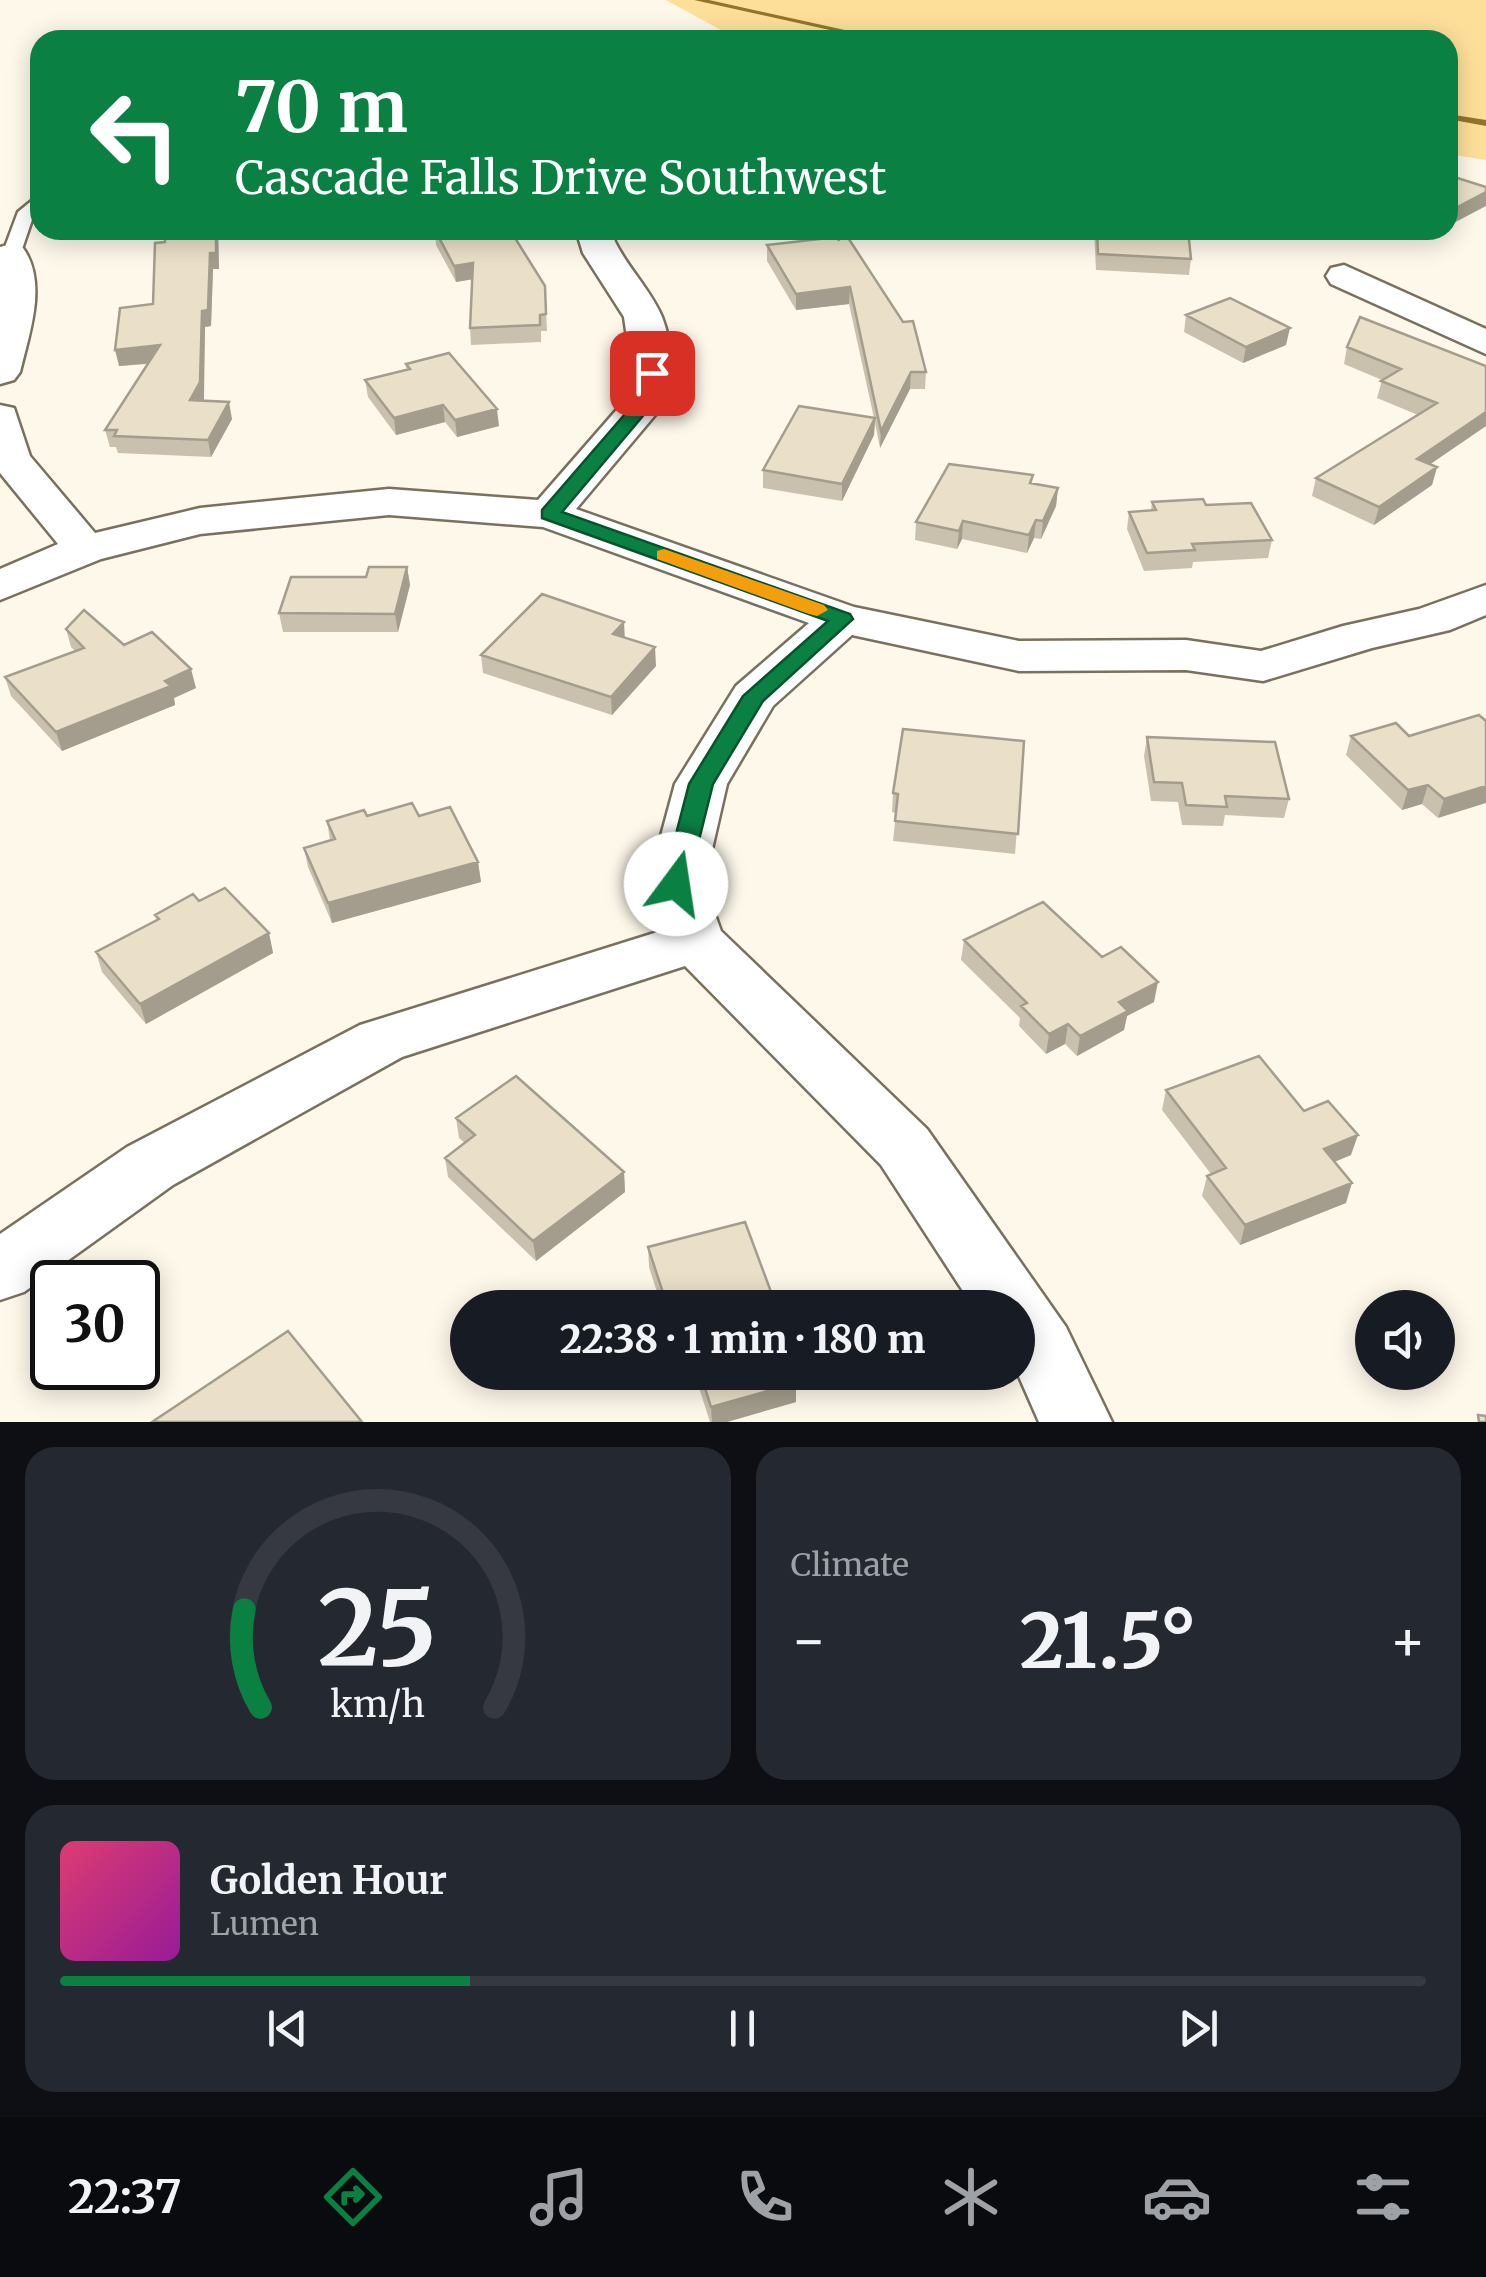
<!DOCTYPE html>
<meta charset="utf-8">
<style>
:root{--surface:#171b24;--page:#242831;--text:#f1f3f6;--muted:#9ea1a6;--line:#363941;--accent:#0b8043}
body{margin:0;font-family:Merriweather,serif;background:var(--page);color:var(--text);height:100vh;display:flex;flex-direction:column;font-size:38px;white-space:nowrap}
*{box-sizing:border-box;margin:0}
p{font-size:32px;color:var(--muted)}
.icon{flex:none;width:55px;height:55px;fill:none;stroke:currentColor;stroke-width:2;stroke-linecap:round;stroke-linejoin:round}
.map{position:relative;height:1422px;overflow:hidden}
.sheet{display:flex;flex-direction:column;gap:25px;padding:25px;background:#0d0f14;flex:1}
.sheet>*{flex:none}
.banner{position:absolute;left:30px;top:30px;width:1428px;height:210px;border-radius:30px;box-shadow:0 5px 25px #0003;background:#0b8043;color:#fff;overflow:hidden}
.tools{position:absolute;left:1355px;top:1290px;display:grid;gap:20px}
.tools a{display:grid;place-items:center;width:100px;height:100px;border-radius:50%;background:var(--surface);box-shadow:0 5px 25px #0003;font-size:50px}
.speed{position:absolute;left:30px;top:1260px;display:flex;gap:20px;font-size:50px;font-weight:700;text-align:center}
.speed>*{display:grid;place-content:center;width:130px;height:130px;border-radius:50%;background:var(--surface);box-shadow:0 5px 25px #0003;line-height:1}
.speed .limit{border:5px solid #111;border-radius:15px;background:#fff;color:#111}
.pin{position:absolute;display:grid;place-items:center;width:85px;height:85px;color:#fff;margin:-42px;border-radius:20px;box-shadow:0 5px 15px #0006}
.me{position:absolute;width:110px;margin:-55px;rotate:14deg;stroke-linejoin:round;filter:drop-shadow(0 0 8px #0008)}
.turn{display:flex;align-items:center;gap:35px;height:210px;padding:0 40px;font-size:45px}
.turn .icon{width:130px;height:130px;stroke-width:2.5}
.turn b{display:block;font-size:70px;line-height:85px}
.big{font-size:75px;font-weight:800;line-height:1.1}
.sheet .card{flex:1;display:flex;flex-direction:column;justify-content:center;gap:15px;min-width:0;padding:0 35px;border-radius:30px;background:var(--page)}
.sheet .dial{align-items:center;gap:0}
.dial svg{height:260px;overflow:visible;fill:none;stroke:var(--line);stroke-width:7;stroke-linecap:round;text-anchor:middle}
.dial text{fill:var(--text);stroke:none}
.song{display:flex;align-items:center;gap:30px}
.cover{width:120px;height:120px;border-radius:15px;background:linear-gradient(135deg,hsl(340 70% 55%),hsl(300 70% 35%))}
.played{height:10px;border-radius:5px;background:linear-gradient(90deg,var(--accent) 30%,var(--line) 30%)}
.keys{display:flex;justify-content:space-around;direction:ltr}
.heat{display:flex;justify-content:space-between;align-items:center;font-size:55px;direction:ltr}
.sheet .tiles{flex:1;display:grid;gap:25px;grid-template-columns:1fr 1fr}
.card:last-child{grid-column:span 2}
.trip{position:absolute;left:450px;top:1290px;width:585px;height:100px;border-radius:50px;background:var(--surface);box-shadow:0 5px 25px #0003;font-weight:800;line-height:100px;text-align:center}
.tab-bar{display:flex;height:160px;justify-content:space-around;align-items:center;background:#090b0e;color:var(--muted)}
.tab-bar .icon{width:70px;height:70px}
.tab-bar .on{color:var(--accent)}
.tab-bar b{font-size:45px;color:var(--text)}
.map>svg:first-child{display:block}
.green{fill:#fedf9a}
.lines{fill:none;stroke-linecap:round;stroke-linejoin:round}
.stream{fill:#92752c;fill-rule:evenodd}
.service-casing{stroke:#79705d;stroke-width:5}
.minor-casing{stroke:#79705d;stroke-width:5}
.service{fill:#fff;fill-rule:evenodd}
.minor{fill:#fff;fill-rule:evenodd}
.wall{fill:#c9c1ae}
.shaded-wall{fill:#a49d8d}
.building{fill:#eae0ca;stroke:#a49d8d;stroke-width:2.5}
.route{fill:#0b8043;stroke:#07532c;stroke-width:2.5}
.slow{fill:#f59e0b}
</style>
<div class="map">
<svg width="1486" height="1422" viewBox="0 0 1486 1422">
<rect width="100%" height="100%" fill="#fef8eb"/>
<path class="green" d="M 666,0 L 1486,0 L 1486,160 L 1448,154 L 1448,40 L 739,40 Z"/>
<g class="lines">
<path class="stream" d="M 694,0 L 709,0 L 890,40 L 875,40 Z
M 1132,38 L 1136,38 L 1137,40 L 1128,40 Z
M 1448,114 L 1486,120 L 1486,126 L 1448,119 Z"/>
<defs>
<path id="service" d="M 40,194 L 40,208 L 34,214 L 20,255 L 11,260 L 5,259 L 2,255 L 18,212 Z"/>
<path id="minor" d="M 576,230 L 610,230 C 622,263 649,286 662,317 C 672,343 677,386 661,408 L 576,509 L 854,607 L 1019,641 L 1186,640 L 1261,651 L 1343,626 L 1419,609 L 1486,585 L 1486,615 L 1450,630 L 1372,648 L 1263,681 L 1186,670 L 1019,671 L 852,635 L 773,706 L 727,784 L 704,884 L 721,931 L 927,1129 L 1066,1327 L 1112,1422 L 1039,1422 L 1017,1372 L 1018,1308 L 974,1308 L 881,1165 L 685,966 L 402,1057 L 173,1185 L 24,1292 L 0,1300 L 0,1234 L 127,1147 L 360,1025 L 664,930 L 648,884 L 675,784 L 736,686 L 809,623 L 543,527 L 389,515 L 200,534 L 101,559 L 0,600 L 0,569 L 58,544 L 0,473 L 0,405 L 14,408 L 30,456 L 95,533 L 200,508 L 389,489 L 538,500 L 627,398 L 632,373 L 624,317 L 583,253 Z
M 11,244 L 23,248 C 48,283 29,334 20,372 L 14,380 L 0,384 L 0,247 Z
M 1344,265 L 1486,329 L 1486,354 L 1331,284 L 1326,276 L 1331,268 Z"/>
</defs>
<use href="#service" class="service-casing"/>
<use href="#minor" class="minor-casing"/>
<use href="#service" class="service"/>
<use href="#minor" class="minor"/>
</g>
<path class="wall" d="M 165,230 L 218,230 L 219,269 L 213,269 L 211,326 L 205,327 L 203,401 L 232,419 L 211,457 L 118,453 L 116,447 L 110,447 L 105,430 L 148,364 L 119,366 L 153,304 L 165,242 Z
M 435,230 L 545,286 L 547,331 L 541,331 L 541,342 L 471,345 L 470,328 L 472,279 L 456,282 L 436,245 Z
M 836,230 L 843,230 L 926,372 L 925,389 L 910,389 L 880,448 L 875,423 L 874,435 L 842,501 L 763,488 L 763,470 L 874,418 L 849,304 L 796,310 L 767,261 L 767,245 L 836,237 Z
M 1094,230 L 1188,230 L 1191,259 L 1189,275 L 1096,270 Z
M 1186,315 L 1286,345 L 1243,363 L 1184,332 Z
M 1347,347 L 1486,366 L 1486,426 L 1430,464 L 1437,467 L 1432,485 L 1374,525 L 1312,496 L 1316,478 L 1418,415 L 1377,398 L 1382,380 L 1344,364 Z
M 406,364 L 499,426 L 457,437 L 445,422 L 396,435 L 368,397 L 365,380 L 406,370 Z
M 1033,475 L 1032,483 L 1058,488 L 1056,506 L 1041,539 L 1034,538 L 1027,553 L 962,539 L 957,549 L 915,540 L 916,522 Z
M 1152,502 L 1206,505 L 1272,540 L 1268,558 L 1193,562 L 1192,568 L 1144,571 L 1127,529 L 1129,512 L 1151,510 Z
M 407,567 L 410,585 L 398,632 L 283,632 L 279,613 L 366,577 Z
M 624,622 L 624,638 L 656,666 L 612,715 L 483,673 L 481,655 Z
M 66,629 L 124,645 L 196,688 L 174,698 L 175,705 L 62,751 L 11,696 L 5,677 L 75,651 L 71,647 Z
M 1479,715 L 1438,818 L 1422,804 L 1402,810 L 1346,755 L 1351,736 L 1409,736 Z
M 1147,737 L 1289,799 L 1284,818 L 1225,815 L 1223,826 L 1182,825 L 1178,802 L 1151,801 L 1144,756 Z
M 1024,741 L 1015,854 L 893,841 L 896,813 L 892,812 L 893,793 Z
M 367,816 L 419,816 L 478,862 L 481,882 L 332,923 L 308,867 L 304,848 L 330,840 L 327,821 Z
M 199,901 L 269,933 L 273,953 L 146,1024 L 102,972 L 96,952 L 157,920 L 155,915 Z
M 964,940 L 1102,957 L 1154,1002 L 1127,1016 L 1124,1030 L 1077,1056 L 1065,1044 L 1046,1054 L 1019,1026 L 1020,1018 L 961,960 Z
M 1166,1090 L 1304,1111 L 1351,1155 L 1335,1162 L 1346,1203 L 1240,1245 L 1202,1196 L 1207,1176 L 1211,1174 L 1162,1110 Z
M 456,1118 L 624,1172 L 625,1192 L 536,1261 L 448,1177 L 445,1158 L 465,1143 L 459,1138 Z
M 648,1247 L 777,1308 L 662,1308 L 649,1267 Z
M 654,1372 L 793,1372 L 796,1402 L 727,1422 L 710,1422 L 695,1375 L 658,1385 Z"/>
<path class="shaded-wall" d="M 1486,192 L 1486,206 L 1448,226 L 1448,212 Z
M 216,230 L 218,230 L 219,269 L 213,269 L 211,326 L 205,327 L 204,399 L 193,417 L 190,400 L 210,253 Z
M 473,263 L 474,279 L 456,282 L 454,266 Z
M 850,287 L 849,304 L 796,310 L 796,294 Z
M 1290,328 L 1286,345 L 1243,363 L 1246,347 Z
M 160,345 L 164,362 L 119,366 L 115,350 Z
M 911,372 L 910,389 L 880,448 L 881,431 Z
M 229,402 L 232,419 L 211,457 L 208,440 Z
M 443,405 L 445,422 L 396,435 L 394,418 Z
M 497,409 L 499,426 L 457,437 L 455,420 Z
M 1486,412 L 1486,426 L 1413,476 L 1417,459 Z
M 875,418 L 874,435 L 842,501 L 842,484 Z
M 1437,467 L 1432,485 L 1374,525 L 1379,507 Z
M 1058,488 L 1056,506 L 1041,539 L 1043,521 Z
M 1036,520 L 1034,538 L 1027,553 L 1029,535 Z
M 963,521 L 962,539 L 957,549 L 959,531 Z
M 407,567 L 410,585 L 398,632 L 395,614 Z
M 624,622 L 625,641 L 613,634 Z
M 655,647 L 656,666 L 612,715 L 611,697 Z
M 191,669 L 196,688 L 174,698 L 175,705 L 62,751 L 56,732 Z
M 1428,785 L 1422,804 L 1402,810 L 1408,790 Z
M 1486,786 L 1486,803 L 1438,818 L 1444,799 Z
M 478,862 L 481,882 L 332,923 L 328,903 Z
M 269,933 L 273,953 L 146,1024 L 140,1004 Z
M 1158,982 L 1154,1002 L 1127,1016 L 1124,1030 L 1077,1056 L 1080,1036 L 1119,1002 Z
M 1068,1024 L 1065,1044 L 1046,1054 L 1049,1034 Z
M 1358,1135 L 1351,1155 L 1318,1168 L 1324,1149 Z
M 624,1172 L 625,1192 L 536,1261 L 533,1241 Z
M 1352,1183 L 1346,1203 L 1240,1245 L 1245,1225 Z
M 657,1372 L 694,1372 L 695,1375 L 658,1385 Z
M 796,1383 L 796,1402 L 727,1422 L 712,1422 L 711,1407 Z"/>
<path class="building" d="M 1448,175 L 1486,187 L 1486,192 L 1448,212 Z
M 165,230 L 216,230 L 216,253 L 210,253 L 208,310 L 202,311 L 200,382 L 190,400 L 229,402 L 208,440 L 114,436 L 117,430 L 105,430 L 160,345 L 115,350 L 120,308 L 153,304 L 155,243 L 165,242 Z
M 435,230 L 510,230 L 545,286 L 546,314 L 540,315 L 540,325 L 470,328 L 473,263 L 454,266 Z
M 837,230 L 843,230 L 903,322 L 913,321 L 926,372 L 911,372 L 881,431 L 850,287 L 796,294 L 767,245 L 837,237 L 839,241 Z
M 1097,230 L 1188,230 L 1191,259 L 1098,254 Z
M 1230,298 L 1290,328 L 1246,347 L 1186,315 Z
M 1360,317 L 1486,366 L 1486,412 L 1417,459 L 1437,467 L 1379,507 L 1316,478 L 1437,403 L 1381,381 L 1401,369 L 1347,347 Z
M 449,353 L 497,409 L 455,420 L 443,405 L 394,418 L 365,380 L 410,369 L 406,364 Z
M 799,406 L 875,418 L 842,484 L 763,470 Z
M 949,464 L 1033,475 L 1030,483 L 1058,488 L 1043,521 L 1036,520 L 1029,535 L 963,521 L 959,531 L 916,522 Z
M 1203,499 L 1206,505 L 1251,503 L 1272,540 L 1192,544 L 1195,550 L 1147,553 L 1129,512 L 1156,510 L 1152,502 Z
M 369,567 L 407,567 L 395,614 L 279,613 L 291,577 L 366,577 Z
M 542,594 L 624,622 L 613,634 L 655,647 L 611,697 L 481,655 Z
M 84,610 L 124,645 L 152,632 L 191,669 L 165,681 L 171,686 L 56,732 L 5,677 L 84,648 L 66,629 Z
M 1479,715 L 1486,721 L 1486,786 L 1444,799 L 1428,785 L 1408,790 L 1351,736 L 1396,723 L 1409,736 Z
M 903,729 L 1024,741 L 1018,834 L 895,821 L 898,794 L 893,793 Z
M 1147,737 L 1275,742 L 1289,799 L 1225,796 L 1227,807 L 1186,805 L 1182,783 L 1154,782 Z
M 412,803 L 419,816 L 450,807 L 478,862 L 328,903 L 304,848 L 335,839 L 327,821 L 364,810 L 367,816 Z
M 225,888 L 269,933 L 140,1004 L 96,952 L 159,919 L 155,915 L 193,894 L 199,901 Z
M 1043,902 L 1102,957 L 1121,947 L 1158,982 L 1119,1002 L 1128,1011 L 1080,1036 L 1068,1024 L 1049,1034 L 1021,1006 L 1027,1003 L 964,940 Z
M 1259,1056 L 1304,1111 L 1328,1101 L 1358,1135 L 1324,1149 L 1352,1183 L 1245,1225 L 1207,1176 L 1226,1168 L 1166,1090 Z
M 516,1076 L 624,1172 L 533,1241 L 445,1158 L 475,1135 L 456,1118 Z
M 745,1222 L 777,1308 L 668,1308 L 648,1247 Z
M 288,1331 L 362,1422 L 152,1422 Z
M 700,1372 L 793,1372 L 796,1383 L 711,1407 Z
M 1478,1415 L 1486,1416 L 1486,1422 L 1479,1422 Z"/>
<path class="route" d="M 652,368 L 661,373 L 653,404 L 562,512 L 850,614 L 853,619 L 763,701 L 713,784 L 688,884 L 684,890 L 667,890 L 663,884 L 689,784 L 743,696 L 828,621 L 542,518 L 542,510 L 638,399 L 643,373 Z"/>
<path class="slow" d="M 664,549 L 824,605 L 828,610 L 817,616 L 809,614 L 657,559 L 657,551 Z"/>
</svg>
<div class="tools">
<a><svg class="icon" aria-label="sound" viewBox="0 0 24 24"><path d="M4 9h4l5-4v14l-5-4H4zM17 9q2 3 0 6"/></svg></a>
</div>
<div class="speed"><div class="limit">30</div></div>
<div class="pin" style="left:652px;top:373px;background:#d93025"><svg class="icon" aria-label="arrive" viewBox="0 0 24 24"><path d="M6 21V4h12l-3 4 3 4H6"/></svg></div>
<svg class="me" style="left:676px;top:884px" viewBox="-20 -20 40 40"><circle r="19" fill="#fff"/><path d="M0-13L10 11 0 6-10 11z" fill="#0b8043"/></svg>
<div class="trip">22:38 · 1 min · 180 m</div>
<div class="banner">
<div class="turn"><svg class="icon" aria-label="left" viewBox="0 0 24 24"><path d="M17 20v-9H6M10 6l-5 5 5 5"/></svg><div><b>70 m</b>Cascade Falls Drive Southwest</div></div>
</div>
</div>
<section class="sheet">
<div class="tiles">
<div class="card dial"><svg viewBox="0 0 100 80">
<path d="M14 69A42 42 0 1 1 86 69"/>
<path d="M14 69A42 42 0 0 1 9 39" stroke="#0b8043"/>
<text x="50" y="56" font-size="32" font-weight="700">25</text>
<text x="50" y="72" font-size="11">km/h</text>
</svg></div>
<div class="card"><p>Climate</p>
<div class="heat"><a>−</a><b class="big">21.5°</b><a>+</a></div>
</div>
<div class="card">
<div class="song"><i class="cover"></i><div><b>Golden Hour</b><p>Lumen</p></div></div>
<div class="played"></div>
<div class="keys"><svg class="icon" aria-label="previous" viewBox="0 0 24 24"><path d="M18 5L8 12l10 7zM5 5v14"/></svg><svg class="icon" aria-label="pause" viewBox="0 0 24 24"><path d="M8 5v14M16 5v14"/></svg><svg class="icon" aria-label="next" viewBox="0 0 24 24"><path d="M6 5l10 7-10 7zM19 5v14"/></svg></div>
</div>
</div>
</section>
<nav class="tab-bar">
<b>22:37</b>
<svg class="icon on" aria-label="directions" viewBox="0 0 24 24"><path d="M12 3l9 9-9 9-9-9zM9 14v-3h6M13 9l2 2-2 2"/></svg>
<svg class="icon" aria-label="music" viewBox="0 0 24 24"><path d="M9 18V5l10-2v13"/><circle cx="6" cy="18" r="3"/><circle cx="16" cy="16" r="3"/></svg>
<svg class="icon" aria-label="phone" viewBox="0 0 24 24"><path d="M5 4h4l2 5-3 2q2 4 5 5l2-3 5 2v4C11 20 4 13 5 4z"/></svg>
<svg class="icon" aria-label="climate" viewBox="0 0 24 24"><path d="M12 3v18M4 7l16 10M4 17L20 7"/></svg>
<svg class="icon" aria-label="car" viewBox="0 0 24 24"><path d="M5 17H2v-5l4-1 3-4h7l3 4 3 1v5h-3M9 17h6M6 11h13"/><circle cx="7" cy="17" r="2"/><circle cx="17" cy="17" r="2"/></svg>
<svg class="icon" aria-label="filters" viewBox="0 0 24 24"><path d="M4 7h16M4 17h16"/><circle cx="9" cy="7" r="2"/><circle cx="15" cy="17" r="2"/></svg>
</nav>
